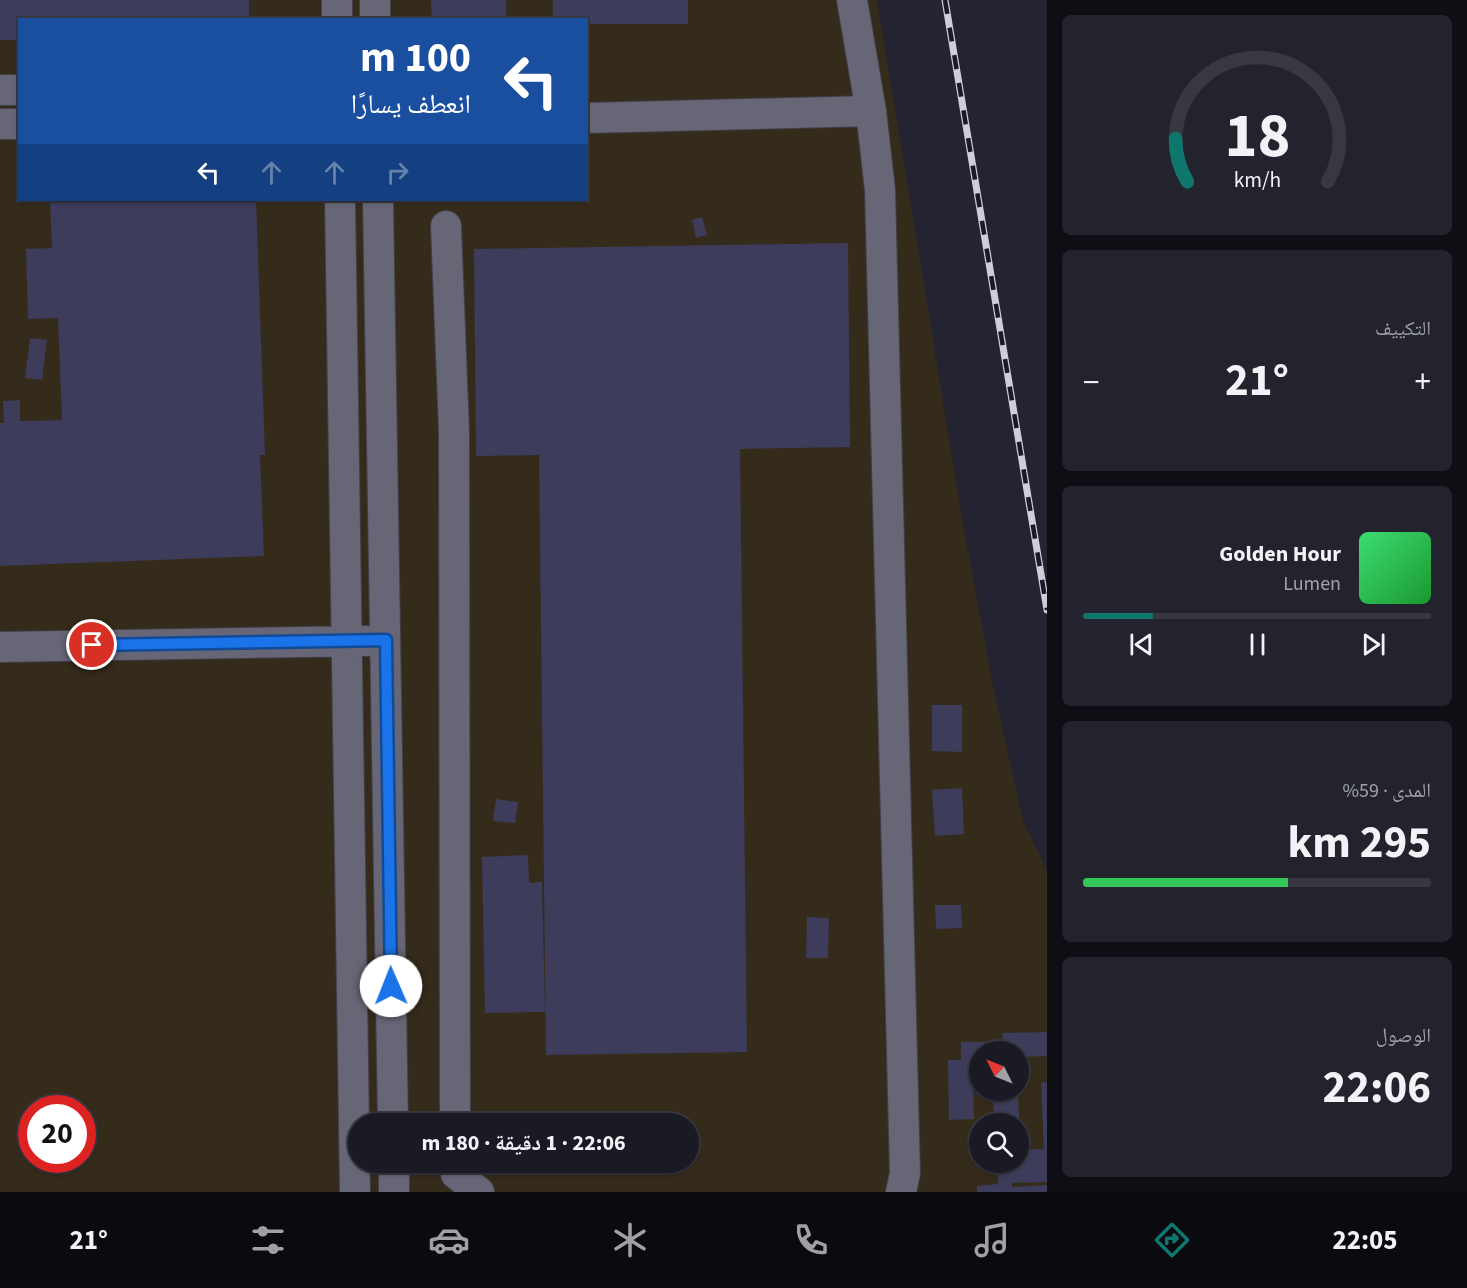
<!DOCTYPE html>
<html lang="ar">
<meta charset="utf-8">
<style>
:root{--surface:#1a1a25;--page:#23232d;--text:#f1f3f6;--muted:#9fa1a7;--line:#383842;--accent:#0f766e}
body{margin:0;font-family:"Source Sans 3","Noto Naskh Arabic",sans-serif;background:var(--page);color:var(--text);direction:rtl;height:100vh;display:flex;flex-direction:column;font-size:22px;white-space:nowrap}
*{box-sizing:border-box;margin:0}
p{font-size:20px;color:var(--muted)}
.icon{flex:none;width:33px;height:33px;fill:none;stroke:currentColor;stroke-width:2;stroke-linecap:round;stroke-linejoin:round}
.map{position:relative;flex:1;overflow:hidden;direction:ltr}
.side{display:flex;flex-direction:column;gap:15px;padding:15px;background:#0e0e14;width:420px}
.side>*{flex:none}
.guide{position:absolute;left:18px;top:18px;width:570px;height:183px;border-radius:0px;box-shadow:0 2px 4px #0004,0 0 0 2px var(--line);direction:rtl;background:#1a4fa0;color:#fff;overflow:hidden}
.needle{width:39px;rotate:313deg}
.controls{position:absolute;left:969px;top:1041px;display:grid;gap:12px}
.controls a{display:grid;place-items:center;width:60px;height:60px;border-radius:50%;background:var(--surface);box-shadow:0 2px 4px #0004,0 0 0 2px var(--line);font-size:30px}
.speed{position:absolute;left:18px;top:1095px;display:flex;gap:12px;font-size:30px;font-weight:700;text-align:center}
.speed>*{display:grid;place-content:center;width:78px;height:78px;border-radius:50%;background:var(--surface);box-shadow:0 2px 4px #0004,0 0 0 2px var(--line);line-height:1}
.speed .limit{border:9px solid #d22;background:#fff;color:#111}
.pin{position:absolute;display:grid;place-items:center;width:51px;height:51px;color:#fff;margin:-26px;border:3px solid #fff;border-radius:50%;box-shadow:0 2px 6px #0007}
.me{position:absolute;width:66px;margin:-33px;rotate:359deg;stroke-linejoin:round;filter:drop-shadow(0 0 4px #0008)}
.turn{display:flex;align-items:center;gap:21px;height:126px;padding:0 18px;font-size:27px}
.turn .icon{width:78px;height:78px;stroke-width:2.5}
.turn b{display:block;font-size:42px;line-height:51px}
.lanes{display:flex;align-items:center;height:57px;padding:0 18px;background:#0003;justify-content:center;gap:30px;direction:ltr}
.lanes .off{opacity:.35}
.big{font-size:45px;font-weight:700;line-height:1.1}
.side .card{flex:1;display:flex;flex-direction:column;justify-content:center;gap:9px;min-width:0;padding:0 21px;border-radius:9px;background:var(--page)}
.side .dial{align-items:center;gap:0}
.dial svg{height:156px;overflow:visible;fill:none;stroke:var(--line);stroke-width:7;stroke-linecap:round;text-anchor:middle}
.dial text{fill:var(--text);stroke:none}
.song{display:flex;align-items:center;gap:18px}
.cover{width:72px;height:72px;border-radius:9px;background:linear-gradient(135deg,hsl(140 70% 55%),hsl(130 70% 35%))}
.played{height:6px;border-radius:3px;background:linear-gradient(90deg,var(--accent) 20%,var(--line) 20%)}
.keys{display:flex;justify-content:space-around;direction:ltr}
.heat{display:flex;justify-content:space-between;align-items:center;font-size:33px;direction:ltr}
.charge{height:9px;border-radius:4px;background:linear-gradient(90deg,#34c759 59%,var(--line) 0)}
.trip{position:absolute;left:348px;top:1113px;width:351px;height:60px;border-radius:30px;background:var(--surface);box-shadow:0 2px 4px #0004,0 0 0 2px var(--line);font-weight:700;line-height:60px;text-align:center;direction:rtl}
.menu{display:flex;height:96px;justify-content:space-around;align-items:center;background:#0a0a0f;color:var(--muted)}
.menu .icon{width:42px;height:42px}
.menu .on{color:var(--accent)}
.menu b{font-size:27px;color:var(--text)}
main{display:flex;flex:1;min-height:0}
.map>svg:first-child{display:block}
.industrial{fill:#352b1b;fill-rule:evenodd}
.building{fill:#3d3c5a}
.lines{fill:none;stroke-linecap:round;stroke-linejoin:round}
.minor-casing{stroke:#403f4b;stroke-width:32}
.minor{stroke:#666676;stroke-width:30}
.rail-casing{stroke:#cdced8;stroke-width:7}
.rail{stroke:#1a1a27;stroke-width:4.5;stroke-dasharray:14;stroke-linecap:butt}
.route-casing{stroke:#114b97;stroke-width:15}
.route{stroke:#1a73e8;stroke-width:10}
</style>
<main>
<section class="side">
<div class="card dial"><svg viewBox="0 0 100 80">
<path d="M14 69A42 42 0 1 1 86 69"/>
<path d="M14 69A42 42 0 0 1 8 47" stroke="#0f766e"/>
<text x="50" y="56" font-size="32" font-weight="700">18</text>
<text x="50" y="72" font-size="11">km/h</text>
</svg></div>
<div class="card"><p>التكييف</p>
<div class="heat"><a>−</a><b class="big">21°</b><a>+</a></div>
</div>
<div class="card">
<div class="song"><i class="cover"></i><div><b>Golden Hour</b><p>Lumen</p></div></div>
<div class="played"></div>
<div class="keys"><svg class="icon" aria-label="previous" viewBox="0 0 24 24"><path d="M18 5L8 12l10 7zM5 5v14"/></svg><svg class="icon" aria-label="pause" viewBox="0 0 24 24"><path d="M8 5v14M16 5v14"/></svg><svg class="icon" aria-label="next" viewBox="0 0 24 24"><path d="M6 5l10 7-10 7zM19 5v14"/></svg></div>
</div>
<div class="card"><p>المدى · 59%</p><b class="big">295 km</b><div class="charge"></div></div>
<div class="card"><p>الوصول</p><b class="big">22:06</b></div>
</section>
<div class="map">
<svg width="1047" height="1192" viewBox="0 0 1047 1192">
<rect width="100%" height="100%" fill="#232331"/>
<path class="industrial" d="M 0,0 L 877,0 L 964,529 L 993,686 L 1023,821 L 1047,870 L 1047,1192 L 0,1192 ZM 20,20 L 586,20 L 586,200 L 20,200 ZM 980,1052 L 1018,1052 L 1018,1090 L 980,1090 ZM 32,1108 L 82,1108 L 82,1160 L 32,1160 ZM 358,1124 L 688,1124 L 688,1162 L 358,1162 ZM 980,1124 L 1018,1124 L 1018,1162 L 980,1162 Z"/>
<path class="building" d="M 0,0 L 249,0 L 249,20 L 20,20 L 20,40 L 0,40 Z
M 431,0 L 506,0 L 506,20 L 432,20 Z
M 553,0 L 688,0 L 688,24 L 586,24 L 586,20 L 553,20 Z
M 50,200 L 256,200 L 265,455 L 260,455 L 264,556 L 0,566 L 0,423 L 4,423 L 3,401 L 20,400 L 20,421 L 62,420 L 58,318 L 28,319 L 26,249 L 52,248 Z
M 702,217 L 707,235 L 696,238 L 692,220 Z
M 848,243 L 850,447 L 740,449 L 747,1052 L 546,1055 L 539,455 L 476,456 L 474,249 Z
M 30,338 L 47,340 L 42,380 L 25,378 Z
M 932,705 L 962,705 L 962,752 L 932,751 Z
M 962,788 L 964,834 L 935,836 L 932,790 Z
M 496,799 L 518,802 L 515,823 L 493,821 Z
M 528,855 L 529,883 L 542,882 L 545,1012 L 485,1013 L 482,857 Z
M 935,905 L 961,905 L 962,928 L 936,929 Z
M 807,917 L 829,918 L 828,958 L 806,958 Z
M 1047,1032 L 1047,1056 L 1018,1057 L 1018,1052 L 980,1052 L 980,1085 L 973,1085 L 974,1119 L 949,1120 L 948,1060 L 961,1060 L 961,1042 L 1003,1042 L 1002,1033 Z
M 1047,1082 L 1047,1182 L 1012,1183 L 1012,1187 L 1047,1185 L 1047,1192 L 977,1192 L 977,1186 L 998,1184 L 998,1172 L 994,1172 L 993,1162 L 1018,1162 L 1018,1150 L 1044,1149 L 1041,1083 Z
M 993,1090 L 1018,1090 L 1019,1121 L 994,1121 Z"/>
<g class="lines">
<defs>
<path id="minor" d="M 337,0 L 337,20
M 375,0 L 375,20
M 852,0 L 871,111 L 880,190 L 905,1173 L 901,1192
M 0,90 L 20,90
M 586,118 L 871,111
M 0,124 L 20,124
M 340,200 L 355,1192
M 378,200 L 393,1124
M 446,226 L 454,431 L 455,1124
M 0,647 L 366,641
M 394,1162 L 394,1192
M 456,1162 L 456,1174 L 479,1192"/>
</defs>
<use href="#minor" class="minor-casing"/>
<use href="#minor" class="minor"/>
<defs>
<path id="rail" d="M 945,0 L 1047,610"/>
</defs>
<use href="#rail" class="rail-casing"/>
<use href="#rail" class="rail"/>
</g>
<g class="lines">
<defs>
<path id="route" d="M 92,645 L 386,640 L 391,986"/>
</defs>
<use href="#route" class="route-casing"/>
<use href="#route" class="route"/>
</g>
</svg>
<div class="controls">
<a><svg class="needle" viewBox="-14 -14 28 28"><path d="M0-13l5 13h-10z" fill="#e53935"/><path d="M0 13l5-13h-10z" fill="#9fa1a7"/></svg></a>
<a><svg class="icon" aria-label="search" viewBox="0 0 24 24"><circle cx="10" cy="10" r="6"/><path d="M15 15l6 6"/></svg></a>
</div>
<div class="speed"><div class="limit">20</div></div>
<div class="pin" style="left:92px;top:645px;background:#d93025"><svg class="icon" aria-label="arrive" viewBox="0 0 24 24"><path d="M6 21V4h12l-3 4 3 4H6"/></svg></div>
<svg class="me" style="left:391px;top:986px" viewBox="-20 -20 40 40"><circle r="19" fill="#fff"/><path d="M0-13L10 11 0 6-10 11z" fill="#1a73e8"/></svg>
<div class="trip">22:06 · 1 دقيقة · 180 m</div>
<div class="guide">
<div class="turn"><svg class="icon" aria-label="left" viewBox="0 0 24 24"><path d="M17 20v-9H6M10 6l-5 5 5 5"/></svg><div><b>100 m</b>انعطف يسارًا</div></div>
<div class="lanes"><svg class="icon" aria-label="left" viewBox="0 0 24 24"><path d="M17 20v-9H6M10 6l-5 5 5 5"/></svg><svg class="icon off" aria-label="ahead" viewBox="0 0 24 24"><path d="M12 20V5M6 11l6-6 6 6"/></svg><svg class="icon off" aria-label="ahead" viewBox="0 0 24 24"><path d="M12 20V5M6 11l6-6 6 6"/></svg><svg class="icon off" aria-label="right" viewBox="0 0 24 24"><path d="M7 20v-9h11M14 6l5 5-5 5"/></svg></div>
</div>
</div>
</main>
<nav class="menu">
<b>22:05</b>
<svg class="icon on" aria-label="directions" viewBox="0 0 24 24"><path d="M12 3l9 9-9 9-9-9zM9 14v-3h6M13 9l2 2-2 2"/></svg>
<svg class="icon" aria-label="music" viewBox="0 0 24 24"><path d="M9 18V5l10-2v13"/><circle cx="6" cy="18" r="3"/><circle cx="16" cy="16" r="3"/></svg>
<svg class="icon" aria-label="phone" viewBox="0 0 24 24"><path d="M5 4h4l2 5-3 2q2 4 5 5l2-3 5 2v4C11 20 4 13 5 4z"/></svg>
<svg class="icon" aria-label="climate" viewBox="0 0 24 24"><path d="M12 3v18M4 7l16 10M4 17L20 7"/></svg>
<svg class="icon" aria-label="car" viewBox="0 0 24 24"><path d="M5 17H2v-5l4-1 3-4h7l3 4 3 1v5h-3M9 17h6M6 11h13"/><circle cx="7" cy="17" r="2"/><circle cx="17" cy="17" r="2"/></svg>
<svg class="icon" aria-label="filters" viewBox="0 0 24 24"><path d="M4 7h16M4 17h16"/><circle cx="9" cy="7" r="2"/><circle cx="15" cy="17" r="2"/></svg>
<b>21°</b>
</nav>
